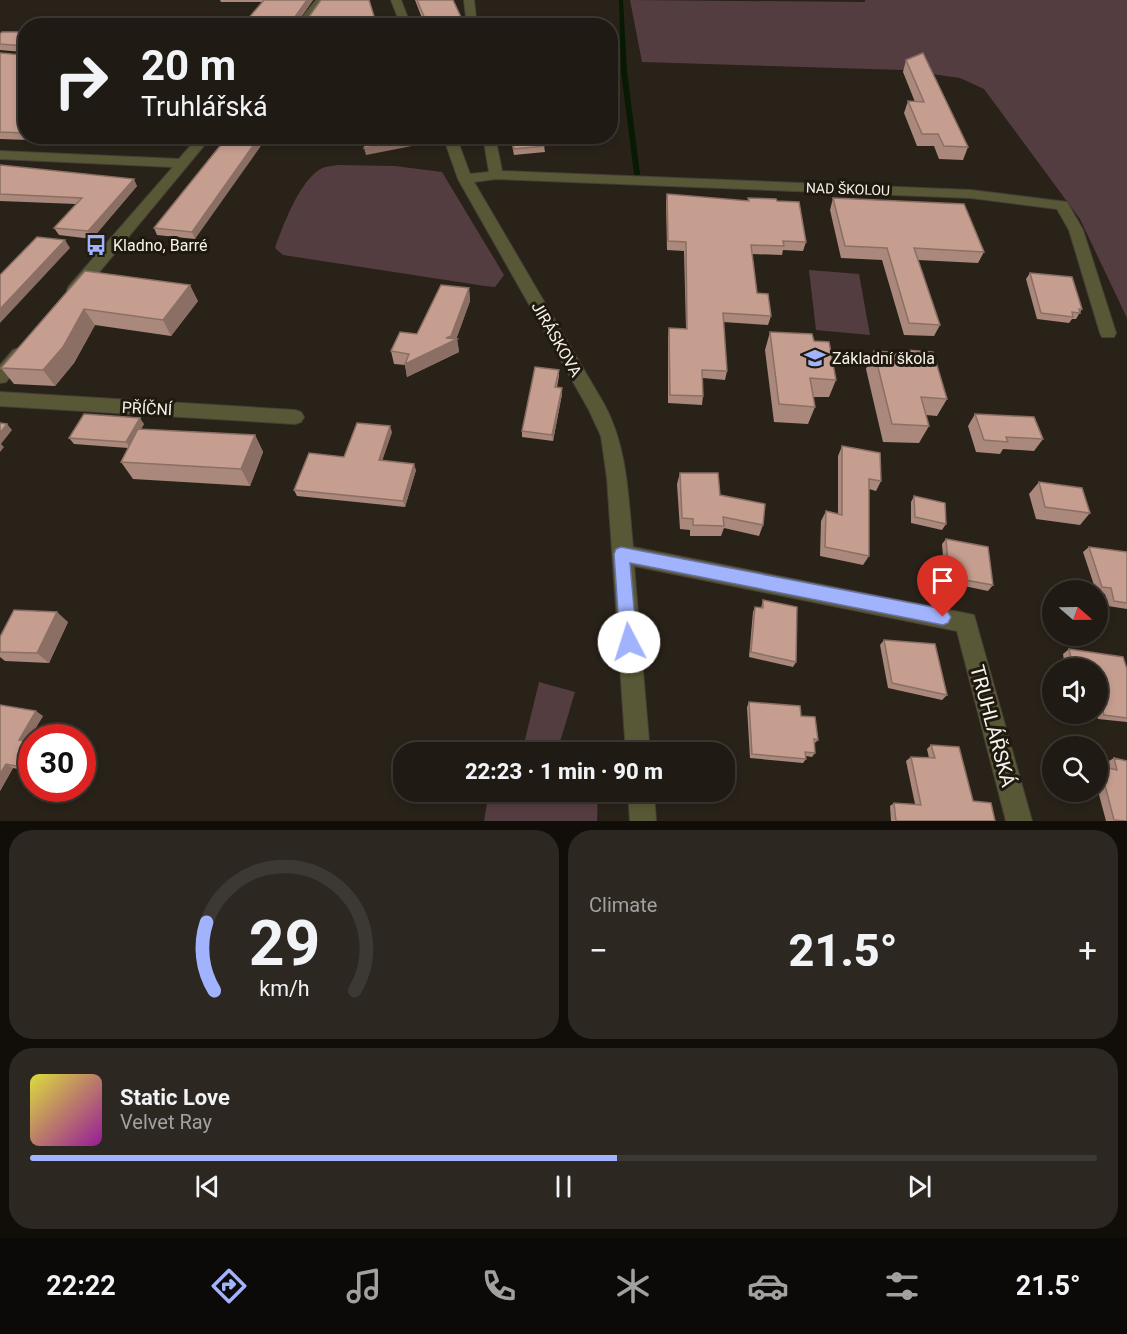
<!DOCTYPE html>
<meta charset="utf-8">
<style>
:root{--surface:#1f1a13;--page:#2c2721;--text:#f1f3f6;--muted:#a1a1a0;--line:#3c3833;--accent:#a1b3fd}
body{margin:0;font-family:Roboto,sans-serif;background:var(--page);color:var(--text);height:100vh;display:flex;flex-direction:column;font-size:22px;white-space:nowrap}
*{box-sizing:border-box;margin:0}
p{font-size:20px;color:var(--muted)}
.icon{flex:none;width:33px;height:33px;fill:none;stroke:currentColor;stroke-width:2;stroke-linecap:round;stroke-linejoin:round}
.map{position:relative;height:821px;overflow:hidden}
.details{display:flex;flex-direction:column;gap:9px;padding:9px;background:#110e0a;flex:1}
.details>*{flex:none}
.hud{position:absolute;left:18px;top:18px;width:600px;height:126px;border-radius:24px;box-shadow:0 3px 9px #0003,0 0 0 2px var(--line);background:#1f1a13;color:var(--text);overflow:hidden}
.needle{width:39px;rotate:110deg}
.controls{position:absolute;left:1042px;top:580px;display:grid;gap:12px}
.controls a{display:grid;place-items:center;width:66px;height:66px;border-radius:50%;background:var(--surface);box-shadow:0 3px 9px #0003,0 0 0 2px var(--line);font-size:30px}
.speed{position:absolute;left:18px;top:724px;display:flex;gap:12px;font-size:30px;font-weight:700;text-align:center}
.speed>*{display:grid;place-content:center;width:78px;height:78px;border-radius:50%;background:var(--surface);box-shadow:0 3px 9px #0003,0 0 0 2px var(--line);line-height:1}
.speed .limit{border:9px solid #d22;background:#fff;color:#111}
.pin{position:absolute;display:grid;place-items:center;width:51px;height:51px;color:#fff;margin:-62px -26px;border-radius:50% 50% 50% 0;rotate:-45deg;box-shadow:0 0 6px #0007}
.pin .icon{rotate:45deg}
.me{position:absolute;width:66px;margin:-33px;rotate:355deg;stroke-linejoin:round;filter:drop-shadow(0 0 4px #0008)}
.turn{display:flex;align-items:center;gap:21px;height:126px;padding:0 24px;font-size:27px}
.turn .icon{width:78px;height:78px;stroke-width:2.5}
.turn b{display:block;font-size:42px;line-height:51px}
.big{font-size:45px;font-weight:800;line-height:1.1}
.details .tile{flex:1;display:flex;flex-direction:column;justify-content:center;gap:9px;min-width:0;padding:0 21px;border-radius:24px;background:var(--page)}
.details .dial{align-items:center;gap:0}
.dial svg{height:156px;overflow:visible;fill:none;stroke:var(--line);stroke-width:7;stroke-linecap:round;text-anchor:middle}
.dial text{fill:var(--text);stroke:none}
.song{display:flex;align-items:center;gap:18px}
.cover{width:72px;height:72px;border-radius:9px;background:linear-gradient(135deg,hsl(60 70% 55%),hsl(300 70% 35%))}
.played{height:6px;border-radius:3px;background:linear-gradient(90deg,var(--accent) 55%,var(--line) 55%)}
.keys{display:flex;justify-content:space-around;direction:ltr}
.heat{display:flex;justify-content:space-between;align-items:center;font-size:33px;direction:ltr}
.details .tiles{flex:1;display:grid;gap:9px;grid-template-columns:1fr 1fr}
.tile:last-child{grid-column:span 2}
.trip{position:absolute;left:393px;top:742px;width:342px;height:60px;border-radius:24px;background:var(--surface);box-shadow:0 3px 9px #0003,0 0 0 2px var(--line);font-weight:800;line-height:60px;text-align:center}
.tab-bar{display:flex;height:96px;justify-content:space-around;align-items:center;background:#0c0a08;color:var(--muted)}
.tab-bar .icon{width:42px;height:42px}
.tab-bar .current{color:var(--accent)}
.tab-bar b{font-size:27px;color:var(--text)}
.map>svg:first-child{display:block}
.green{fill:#543d40}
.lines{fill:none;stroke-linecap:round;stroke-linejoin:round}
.stream{fill:#071a03;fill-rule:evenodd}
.minor-casing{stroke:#463f37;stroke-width:2}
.minor{fill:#595836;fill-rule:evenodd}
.wall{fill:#aa887b}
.shaded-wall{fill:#8b6f64}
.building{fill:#c69e8f;stroke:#8b6f64;stroke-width:1.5}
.route{fill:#a1b3fd;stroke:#6974a4;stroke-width:1.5}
.labels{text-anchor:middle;stroke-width:6;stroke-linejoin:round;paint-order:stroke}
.far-street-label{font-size:14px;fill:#f7f2ec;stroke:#201910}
.poi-label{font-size:16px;fill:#f7f2ec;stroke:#201910;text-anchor:start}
.street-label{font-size:16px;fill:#f7f2ec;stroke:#201910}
.near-street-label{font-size:20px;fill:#f7f2ec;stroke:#201910}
</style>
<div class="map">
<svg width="1127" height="821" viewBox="0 0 1127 821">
<rect width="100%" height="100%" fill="#292219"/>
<path class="green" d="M 630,0 L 865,2 L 865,0 L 1127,0 L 1127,318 L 1080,219 L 984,89 L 960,78 L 904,70 L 642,62 Z
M 338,165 L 395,166 L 442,172 L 504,275 L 495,287 L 485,286 L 283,255 L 275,248 C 283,225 299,183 319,170 C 324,166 332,166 338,165 Z
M 809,270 L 859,274 L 870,335 L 816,330 Z
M 539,682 L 575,692 L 560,742 L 601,743 L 600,753 L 496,753 L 499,741 L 524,744 Z
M 489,792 L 598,792 L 597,821 L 484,821 Z"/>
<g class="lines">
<path class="stream" d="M 619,0 L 623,0 L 627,71 L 640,174 L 637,176 L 634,174 L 621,71 Z"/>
<defs>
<path id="minor" d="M 316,0 L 326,0 L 306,26 L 295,26 Z
M 391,0 L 401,0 L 411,26 L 401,26 Z
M 464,0 L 474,0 L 477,26 L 467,26 Z
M 199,136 L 212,136 L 81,294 L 69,294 L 67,290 L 69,286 L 173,167 L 0,159 L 0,151 L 179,159 Z
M 443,136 L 456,136 L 470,174 L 489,172 L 483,136 L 495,136 L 502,171 L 971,190 L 1067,202 L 1083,230 L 1116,333 L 1114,337 L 1102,337 L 1100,333 L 1069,230 L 1057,209 L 971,198 L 496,179 L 474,182 L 604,404 C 628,448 628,498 633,547 L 974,615 L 1032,821 L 1006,821 L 957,631 L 634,566 L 650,753 L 626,753 L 607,478 L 601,436 L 589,410 L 458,179 Z
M 19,348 L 27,354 L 6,382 L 0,383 L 0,365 L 13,350 Z
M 0,392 L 295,410 L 301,412 L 304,417 L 301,422 L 295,424 L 0,406 Z
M 628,792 L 654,792 L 656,821 L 630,821 Z"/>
</defs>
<use href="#minor" class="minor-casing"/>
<use href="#minor" class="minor"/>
</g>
<path class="wall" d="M 220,0 L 313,0 L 298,21 L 242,26 L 263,2 L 221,2 Z
M 415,0 L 453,0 L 465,26 L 425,26 Z
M 26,32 L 26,136 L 93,136 L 88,142 L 0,139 L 0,53 L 22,55 L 23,52 L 0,50 L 0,34 Z
M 906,60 L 968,147 L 963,160 L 939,159 L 934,146 L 917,146 L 904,113 L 908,101 L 915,102 L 903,72 Z
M 139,136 L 176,136 L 170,145 L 141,144 Z
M 228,136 L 195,239 L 157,235 L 154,228 Z
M 510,136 L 542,136 L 544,146 L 545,152 L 514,155 Z
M 0,165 L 137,186 L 92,239 L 59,235 L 54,228 L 76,204 L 0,201 Z
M 667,194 L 748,201 L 748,198 L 777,201 L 806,242 L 803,251 L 783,250 L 782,255 L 752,254 L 757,293 L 771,316 L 768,325 L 723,322 L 727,371 L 725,380 L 703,378 L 703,396 L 702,405 L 668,403 L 668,337 L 669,328 L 686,329 L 684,251 L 667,250 L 666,203 Z
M 833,198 L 984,252 L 978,263 L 918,260 L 940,325 L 934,336 L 904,335 L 882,260 L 841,258 L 830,210 Z
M 85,271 L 198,301 L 171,336 L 95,325 L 74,363 L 55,386 L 14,384 L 1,368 Z
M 1030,273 L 1082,309 L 1076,319 L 1072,319 L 1069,323 L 1037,319 L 1026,279 Z
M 469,288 L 470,301 L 456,339 L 457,339 L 459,352 L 407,377 L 405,365 L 394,364 L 391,351 L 417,334 Z
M 770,332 L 814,341 L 836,380 L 829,397 L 813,397 L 815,407 L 808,424 L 774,422 L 765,350 Z
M 905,350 L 947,399 L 937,416 L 926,415 L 929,426 L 919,443 L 883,442 L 866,369 L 874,351 L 904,353 Z
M 559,370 L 559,376 L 557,387 L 562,394 L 553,441 L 522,437 L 522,431 Z
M 975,414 L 1043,439 L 1034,451 L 1003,449 L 1000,454 L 976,452 L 968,426 Z
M 144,424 L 141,429 L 255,435 L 263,452 L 250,486 L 133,479 L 121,462 L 128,448 L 74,444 L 69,438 Z
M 392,432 L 382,461 L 416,470 L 405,507 L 297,496 L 294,490 L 344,457 Z
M 842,446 L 881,481 L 876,491 L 869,489 L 869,556 L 863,565 L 820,556 L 821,521 L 826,511 L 838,514 L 838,456 Z
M 680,473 L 720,495 L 763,525 L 759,536 L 724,528 L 721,536 L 690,536 L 690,530 L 680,529 L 677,484 Z
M 1039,482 L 1090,513 L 1080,525 L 1036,519 L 1029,494 Z
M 914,496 L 946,524 L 942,530 L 911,523 L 911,502 Z
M 946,539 L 993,585 L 988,591 L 945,582 L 942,544 Z
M 1089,547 L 1127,552 L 1127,609 L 1108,606 L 1105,594 L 1098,593 L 1098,591 L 1096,591 L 1083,552 Z
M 763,600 L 796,662 L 793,667 L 749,657 L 753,612 L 755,607 L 761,608 Z
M 68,622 L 49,663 L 5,661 L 0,657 L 0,637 Z
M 884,640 L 947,695 L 942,700 L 888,688 L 880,645 Z
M 1069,649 L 1127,669 L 1127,722 L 1098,719 L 1096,714 L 1098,714 L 1098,669 L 1056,669 L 1055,665 L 1061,661 L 1064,661 L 1063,654 Z
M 749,702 L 801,716 L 818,740 L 814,744 L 815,753 L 812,757 L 806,756 L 806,759 L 803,763 L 750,758 L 747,707 Z
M 0,706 L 43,716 L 27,742 L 32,743 L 32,772 L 13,768 L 0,791 Z
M 931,745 L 973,801 L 995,821 L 891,821 L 890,806 L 894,803 L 915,804 L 906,761 L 911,757 L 929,758 L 927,749 Z
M 1114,758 L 1127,761 L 1127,821 L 1106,821 L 1098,791 L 1098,767 L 1100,766 L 1108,768 L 1107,762 Z"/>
<path class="shaded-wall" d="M 307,0 L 313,0 L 295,26 L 292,21 Z
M 86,136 L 93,136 L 88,142 Z
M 169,136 L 176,136 L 170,145 L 167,138 Z
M 260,136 L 268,136 L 195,239 L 192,232 Z
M 411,139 L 412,146 L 366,155 L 364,148 Z
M 134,179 L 137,186 L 92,239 L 88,231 Z
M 65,240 L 70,248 L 0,323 L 0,309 Z
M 190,285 L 198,301 L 171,336 L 163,320 Z
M 469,288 L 470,301 L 456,340 L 457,339 L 459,352 L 407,377 L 405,364 L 446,338 Z
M 84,309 L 95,325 L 74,363 L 55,386 L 43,370 Z
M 562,388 L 562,394 L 553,441 L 552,435 Z
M 140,418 L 144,424 L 130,448 L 126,442 Z
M 7,424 L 12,430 L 1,444 L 4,447 L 0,452 L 0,433 Z
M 390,426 L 392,432 L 380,466 L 379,460 Z
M 255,435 L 263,452 L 250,486 L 241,469 Z
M 414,464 L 416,470 L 405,507 L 403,501 Z
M 57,612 L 68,622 L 49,663 L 37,653 Z
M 36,711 L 43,716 L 26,744 L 19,740 Z
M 6,764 L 13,768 L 0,791 L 0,774 Z"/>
<path class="building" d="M 264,0 L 307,0 L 292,21 L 306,21 L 321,0 L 369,0 L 377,26 L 242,26 Z
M 417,0 L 453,0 L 465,26 L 428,26 Z
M 2,32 L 26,32 L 26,133 L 0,132 L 0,53 L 22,55 L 25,46 L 0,44 L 0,34 Z
M 923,53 L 968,147 L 944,146 L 938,134 L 922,134 L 908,101 L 924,102 L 906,60 Z
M 139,136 L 169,136 L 167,138 L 138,137 Z
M 228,136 L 260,136 L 192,232 L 154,228 Z
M 370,136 L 411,136 L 411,139 L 364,148 Z
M 511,136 L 542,136 L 544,146 L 514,149 Z
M 0,165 L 134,179 L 88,231 L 54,228 L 82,198 L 0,194 Z
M 667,194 L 749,201 L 748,198 L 776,199 L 777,201 L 799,202 L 806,242 L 783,241 L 784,246 L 751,245 L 757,293 L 768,294 L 771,316 L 723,313 L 727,371 L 702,370 L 703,396 L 670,395 L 669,328 L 687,329 L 686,242 L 668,241 Z
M 833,198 L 964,204 L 984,252 L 914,248 L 940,325 L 909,323 L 887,248 L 845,246 Z
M 37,237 L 65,240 L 0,309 L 0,275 Z
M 85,271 L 190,285 L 163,320 L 84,309 L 63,347 L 43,370 L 1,368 Z
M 1030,273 L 1072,277 L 1082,309 L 1079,309 L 1080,313 L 1072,312 L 1073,317 L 1041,313 Z
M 441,285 L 469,288 L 451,336 L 446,338 L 457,339 L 405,364 L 409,354 L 391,351 L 400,332 L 417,334 Z
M 770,332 L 812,334 L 814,341 L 829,342 L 836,380 L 810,378 L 815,407 L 779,404 Z
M 905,350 L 933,352 L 947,399 L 921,397 L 929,426 L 892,424 L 874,351 L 906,353 Z
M 535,367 L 559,370 L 555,387 L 562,388 L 552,435 L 522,431 Z
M 84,414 L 140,418 L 126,442 L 69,438 Z
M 975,414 L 1034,417 L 1043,439 L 1006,437 L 1008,442 L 984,440 Z
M 0,423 L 7,424 L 0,433 Z
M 357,423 L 390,426 L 379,460 L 414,464 L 403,501 L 294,490 L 309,453 L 344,457 Z
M 138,429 L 255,435 L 241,469 L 121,462 Z
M 842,446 L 880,453 L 881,481 L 869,479 L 869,556 L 825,547 L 826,511 L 842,515 Z
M 680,473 L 718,473 L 720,495 L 765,504 L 763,525 L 723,517 L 724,526 L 693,525 L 693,519 L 682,518 Z
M 1039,482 L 1082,488 L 1090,513 L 1045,507 Z
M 914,496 L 945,503 L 946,524 L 915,517 Z
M 946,539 L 988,547 L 993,585 L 949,577 Z
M 1089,547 L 1127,552 L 1127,603 L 1114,601 L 1111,588 L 1102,587 Z
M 763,600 L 797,607 L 796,662 L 751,652 L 755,607 L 763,608 Z
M 14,610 L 57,612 L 37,653 L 0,652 L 0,637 Z
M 884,640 L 935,644 L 947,695 L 892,683 Z
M 1069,649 L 1123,657 L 1127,669 L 1127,718 L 1104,715 L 1101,703 L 1098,703 L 1098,669 L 1063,669 L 1061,661 L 1072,662 Z
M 749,702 L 800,706 L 801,716 L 815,717 L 818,740 L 814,739 L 815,753 L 805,752 L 806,759 L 752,754 Z
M 0,705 L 36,711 L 19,740 L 32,743 L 32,769 L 6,764 L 0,774 Z
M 931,745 L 959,747 L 973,801 L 991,803 L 995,821 L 896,821 L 894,803 L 921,805 L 911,757 L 935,758 Z
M 1114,758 L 1127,761 L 1127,821 L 1114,820 L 1100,766 L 1117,770 Z"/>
<path class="route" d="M 621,547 L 943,609 L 948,612 L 951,617 L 948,623 L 943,625 L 630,563 L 637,642 L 635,648 L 629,651 L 623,648 L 620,642 L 614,554 L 616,549 Z"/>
<defs>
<symbol id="bus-bare" viewBox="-9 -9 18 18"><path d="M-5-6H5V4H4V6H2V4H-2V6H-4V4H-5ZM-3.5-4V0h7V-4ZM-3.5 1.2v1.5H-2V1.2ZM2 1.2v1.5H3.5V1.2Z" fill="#a1b3fd" stroke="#201910" stroke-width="2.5" paint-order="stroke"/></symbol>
<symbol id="school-bare" viewBox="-9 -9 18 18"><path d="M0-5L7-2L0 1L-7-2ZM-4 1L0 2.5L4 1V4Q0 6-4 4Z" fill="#a1b3fd" stroke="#201910" stroke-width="2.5" paint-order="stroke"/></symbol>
</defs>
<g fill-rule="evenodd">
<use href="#bus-bare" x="81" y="230" width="30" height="30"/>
<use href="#school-bare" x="800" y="343" width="30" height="30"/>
</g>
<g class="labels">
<g class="far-street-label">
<text transform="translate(848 189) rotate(2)" y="5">NAD ŠKOLOU</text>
</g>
<g class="poi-label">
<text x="113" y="251">Kladno, Barré</text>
<text x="832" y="364">Základní škola</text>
</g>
<g class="street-label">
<text transform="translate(557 339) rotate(60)" y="6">JIRÁSKOVA</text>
<text transform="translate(147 408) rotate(3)" y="6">PŘÍČNÍ</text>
</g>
<g class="near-street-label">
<text transform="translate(993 726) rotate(75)" y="7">TRUHLÁŘSKÁ</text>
</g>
</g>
</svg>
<div class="controls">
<a><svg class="needle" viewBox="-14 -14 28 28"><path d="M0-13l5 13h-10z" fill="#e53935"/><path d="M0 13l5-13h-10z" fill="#a1a1a0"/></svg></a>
<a><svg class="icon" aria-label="sound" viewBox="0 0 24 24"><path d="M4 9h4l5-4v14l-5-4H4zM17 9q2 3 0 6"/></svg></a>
<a><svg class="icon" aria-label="search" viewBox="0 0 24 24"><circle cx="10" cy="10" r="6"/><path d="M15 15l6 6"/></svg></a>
</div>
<div class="speed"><div class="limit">30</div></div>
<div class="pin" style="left:943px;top:617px;background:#d93025"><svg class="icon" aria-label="arrive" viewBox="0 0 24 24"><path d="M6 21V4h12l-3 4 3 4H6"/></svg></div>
<svg class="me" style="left:629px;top:642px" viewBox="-20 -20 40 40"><circle r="19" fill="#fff"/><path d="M0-13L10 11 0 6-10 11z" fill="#a1b3fd"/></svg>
<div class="trip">22:23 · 1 min · 90 m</div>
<div class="hud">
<div class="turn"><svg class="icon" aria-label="right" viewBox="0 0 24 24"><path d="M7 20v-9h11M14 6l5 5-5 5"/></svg><div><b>20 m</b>Truhlářská</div></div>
</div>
</div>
<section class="details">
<div class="tiles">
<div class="tile dial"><svg viewBox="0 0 100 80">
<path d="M14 69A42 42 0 1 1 86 69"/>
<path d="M14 69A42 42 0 0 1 10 34" stroke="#a1b3fd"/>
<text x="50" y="56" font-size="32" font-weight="700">29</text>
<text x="50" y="72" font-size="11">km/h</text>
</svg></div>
<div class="tile"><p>Climate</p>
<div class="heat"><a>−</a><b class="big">21.5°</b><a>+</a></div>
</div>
<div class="tile">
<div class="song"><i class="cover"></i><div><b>Static Love</b><p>Velvet Ray</p></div></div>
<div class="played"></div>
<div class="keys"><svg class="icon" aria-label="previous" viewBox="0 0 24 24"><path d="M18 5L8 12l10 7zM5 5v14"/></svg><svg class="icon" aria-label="pause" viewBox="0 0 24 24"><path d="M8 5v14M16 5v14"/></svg><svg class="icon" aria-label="next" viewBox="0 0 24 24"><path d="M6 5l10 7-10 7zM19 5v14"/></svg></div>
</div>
</div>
</section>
<nav class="tab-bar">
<b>22:22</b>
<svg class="icon current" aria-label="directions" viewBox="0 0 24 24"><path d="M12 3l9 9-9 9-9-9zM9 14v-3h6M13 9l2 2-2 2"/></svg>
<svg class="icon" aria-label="music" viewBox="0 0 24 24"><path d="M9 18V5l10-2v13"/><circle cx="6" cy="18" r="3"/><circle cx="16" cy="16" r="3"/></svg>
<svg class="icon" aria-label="phone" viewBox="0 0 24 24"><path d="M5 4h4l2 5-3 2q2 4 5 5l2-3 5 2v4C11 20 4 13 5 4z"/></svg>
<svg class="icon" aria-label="climate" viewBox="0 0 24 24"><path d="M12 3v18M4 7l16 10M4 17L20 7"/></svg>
<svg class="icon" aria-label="car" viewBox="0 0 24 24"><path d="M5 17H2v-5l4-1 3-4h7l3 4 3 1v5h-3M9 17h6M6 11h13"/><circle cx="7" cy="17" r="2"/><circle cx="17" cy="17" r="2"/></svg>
<svg class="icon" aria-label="filters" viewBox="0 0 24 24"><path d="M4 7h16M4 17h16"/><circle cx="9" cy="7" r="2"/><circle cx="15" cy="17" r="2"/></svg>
<b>21.5°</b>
</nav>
